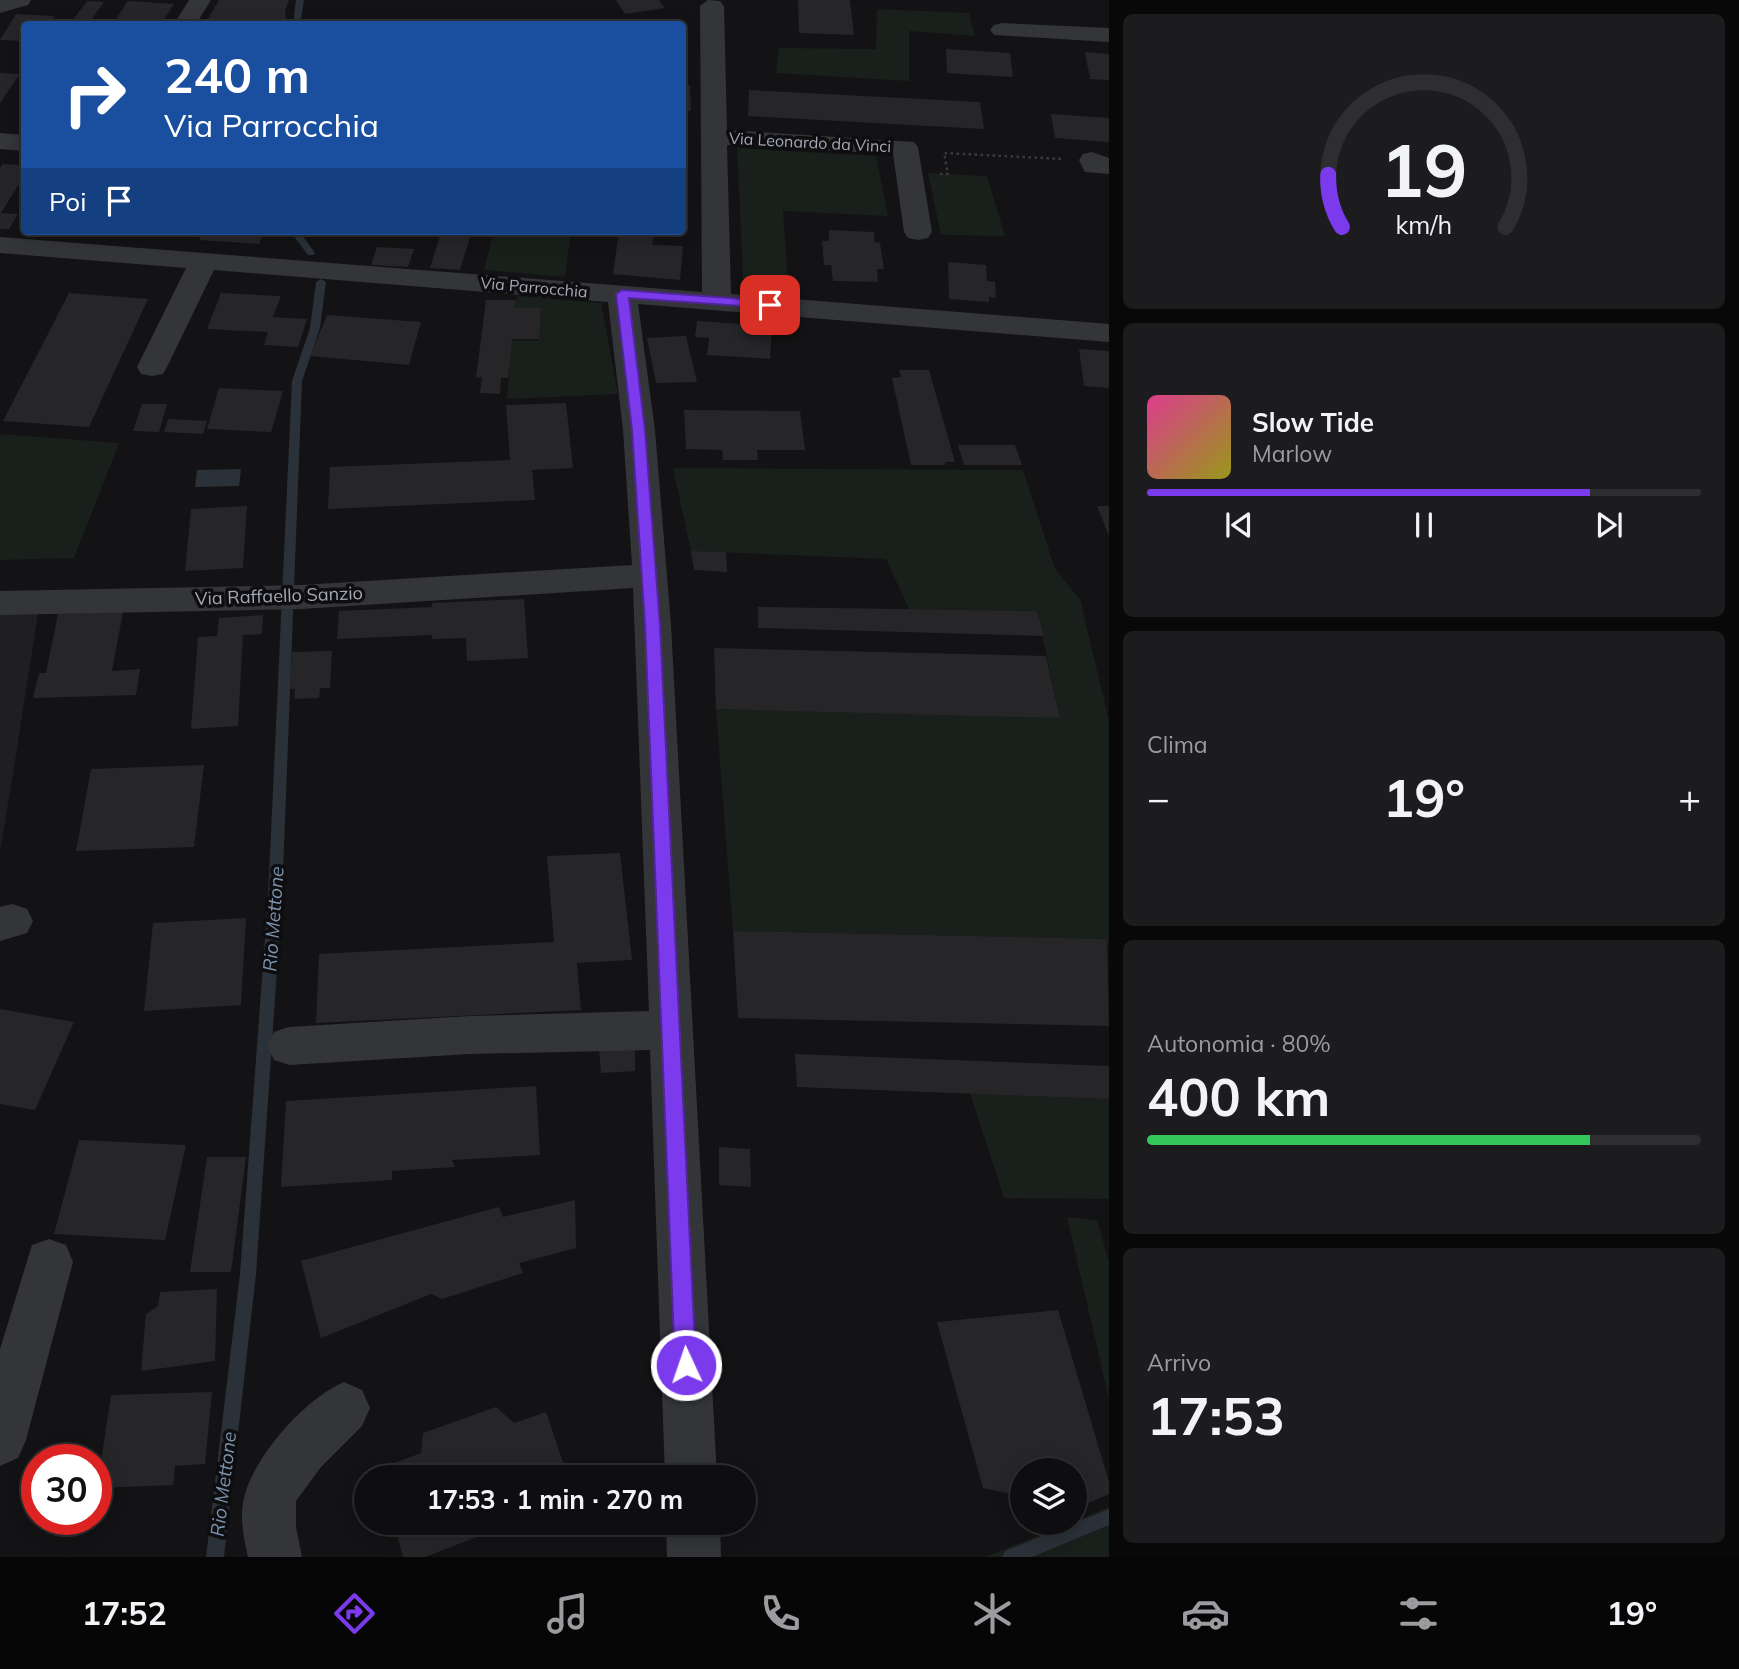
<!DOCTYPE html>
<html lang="it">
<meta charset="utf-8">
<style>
:root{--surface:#0e0e10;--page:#1c1c1e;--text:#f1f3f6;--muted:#9b9c9f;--line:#2e2e30;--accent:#7c3aed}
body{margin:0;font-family:Mulish,sans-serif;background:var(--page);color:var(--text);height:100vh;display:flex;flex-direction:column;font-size:26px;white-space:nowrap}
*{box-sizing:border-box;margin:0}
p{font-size:23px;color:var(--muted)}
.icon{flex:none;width:38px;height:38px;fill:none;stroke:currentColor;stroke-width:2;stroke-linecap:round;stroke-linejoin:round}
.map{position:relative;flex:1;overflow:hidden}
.drawer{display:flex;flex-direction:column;gap:14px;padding:14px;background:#080809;width:630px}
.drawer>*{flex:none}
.banner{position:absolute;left:21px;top:21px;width:665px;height:214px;border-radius:7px;box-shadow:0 4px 18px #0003,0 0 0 2px var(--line);background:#1a4fa0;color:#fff;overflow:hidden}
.fabs{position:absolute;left:1010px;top:1458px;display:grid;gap:14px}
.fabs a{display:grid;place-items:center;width:77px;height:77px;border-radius:50%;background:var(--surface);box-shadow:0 4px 18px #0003,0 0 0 2px var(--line);font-size:35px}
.speed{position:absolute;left:21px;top:1444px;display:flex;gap:14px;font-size:35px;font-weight:700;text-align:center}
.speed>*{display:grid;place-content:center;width:91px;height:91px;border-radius:50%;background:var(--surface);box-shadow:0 4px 18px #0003,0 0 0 2px var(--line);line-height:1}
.speed .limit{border:10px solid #d22;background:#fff;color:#111}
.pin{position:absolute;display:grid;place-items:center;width:60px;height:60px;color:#fff;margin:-30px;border-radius:14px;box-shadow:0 4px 10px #0006}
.me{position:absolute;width:77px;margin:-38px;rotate:357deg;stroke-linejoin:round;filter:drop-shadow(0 0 5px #0008)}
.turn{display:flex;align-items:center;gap:24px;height:147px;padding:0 28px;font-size:32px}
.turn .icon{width:91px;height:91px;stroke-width:2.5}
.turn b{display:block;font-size:49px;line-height:60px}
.then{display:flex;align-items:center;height:66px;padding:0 28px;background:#0003;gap:14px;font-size:26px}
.big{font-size:52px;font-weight:700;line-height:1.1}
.drawer .widget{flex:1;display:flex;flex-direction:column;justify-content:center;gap:10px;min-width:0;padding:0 24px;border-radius:10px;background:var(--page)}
.drawer .dial{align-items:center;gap:0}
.dial svg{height:182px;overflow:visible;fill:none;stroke:var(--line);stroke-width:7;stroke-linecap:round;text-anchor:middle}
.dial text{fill:var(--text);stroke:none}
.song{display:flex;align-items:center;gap:21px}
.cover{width:84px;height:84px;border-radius:10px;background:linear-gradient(135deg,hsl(330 70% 55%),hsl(60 70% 35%))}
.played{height:7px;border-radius:4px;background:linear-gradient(90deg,var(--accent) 80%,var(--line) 80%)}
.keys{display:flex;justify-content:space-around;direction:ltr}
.heat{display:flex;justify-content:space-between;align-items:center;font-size:38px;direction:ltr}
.charge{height:10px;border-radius:5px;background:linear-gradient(90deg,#34c759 80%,var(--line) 0)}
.trip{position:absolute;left:354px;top:1465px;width:402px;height:70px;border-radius:35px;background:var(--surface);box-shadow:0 4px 18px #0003,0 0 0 2px var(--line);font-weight:700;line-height:70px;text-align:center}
.dock{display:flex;height:112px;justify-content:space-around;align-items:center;background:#060606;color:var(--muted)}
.dock .icon{width:49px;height:49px}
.dock .on{color:var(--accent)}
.dock b{font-size:32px;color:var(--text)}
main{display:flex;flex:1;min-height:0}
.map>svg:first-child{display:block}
.built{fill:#1f1f22}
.green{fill:#191f1b}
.water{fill:#2a3138}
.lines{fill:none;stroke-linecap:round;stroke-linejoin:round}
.stream{fill:#2a3138;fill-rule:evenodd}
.building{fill:#262629}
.path{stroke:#3a3b40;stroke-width:2.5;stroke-dasharray:2.5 3.5;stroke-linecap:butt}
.minor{fill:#343539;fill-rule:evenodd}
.route{fill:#7c3aed;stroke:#51269a;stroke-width:2}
.labels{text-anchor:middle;stroke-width:7;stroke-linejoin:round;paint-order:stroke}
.far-street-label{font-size:16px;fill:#a5a8b5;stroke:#0e0e10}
.street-label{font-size:18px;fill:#a5a8b5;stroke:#0e0e10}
.water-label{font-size:19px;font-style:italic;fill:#7c94b0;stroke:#0e0e10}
</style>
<main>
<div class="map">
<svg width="1109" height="1557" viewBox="0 0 1109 1557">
<rect width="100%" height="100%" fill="#131315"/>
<path class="built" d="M 38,613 L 15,761 L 0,851 L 0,614 Z"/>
<path class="green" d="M 877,9 L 969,13 L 975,36 L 909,31 L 909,81 L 776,73 L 779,48 L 876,49 Z
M 737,148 L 876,156 L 888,216 L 783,211 L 789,297 L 744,296 Z
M 928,173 L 987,176 L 1005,236 L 941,235 Z
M 494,231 L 571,231 L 565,277 L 484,270 Z
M 517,296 L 601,303 L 618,394 L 507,399 L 511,341 L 538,341 L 541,309 L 514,308 Z
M 0,434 L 119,443 L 74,558 L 0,560 Z
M 673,468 L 1023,470 L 1055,569 L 1080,599 L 1109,721 L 1109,946 L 1107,939 L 733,931 L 716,709 L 1060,717 L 1037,611 L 909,609 L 886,559 L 691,551 Z
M 970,1093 L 1109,1099 L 1109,1199 L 1004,1198 Z
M 1067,1217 L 1097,1220 L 1109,1262 L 1109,1399 Z
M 1109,1507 L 1109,1557 L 985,1557 Z"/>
<path class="water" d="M 241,469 L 239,486 L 195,487 L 197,470 Z"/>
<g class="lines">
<path class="stream" d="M 296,0 L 304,0 L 300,24 L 293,24 Z
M 290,231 L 299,231 L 315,253 L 314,255 L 308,255 Z
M 321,279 L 326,282 L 320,328 L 302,381 L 282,898 L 256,1274 L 224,1557 L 206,1557 L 240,1274 L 268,898 L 292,381 L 310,328 L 316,282 Z
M 1109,1509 L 1109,1525 L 1032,1557 L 1002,1557 L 1005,1551 Z"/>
</g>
<path class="building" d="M 219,0 L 289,0 L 285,11 L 287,24 L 230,24 L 231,22 L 207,20 Z
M 616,0 L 659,0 L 665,8 L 625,14 Z
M 798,0 L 850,0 L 854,35 L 799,33 Z
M 87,1 L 104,2 L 88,24 L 70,24 Z
M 128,1 L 174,4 L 161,24 L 113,23 Z
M 16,14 L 55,16 L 50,24 L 24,24 L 24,41 L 0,40 Z
M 946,49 L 1010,53 L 1013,77 L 947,73 Z
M 1085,52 L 1109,54 L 1109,80 L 1090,79 Z
M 0,73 L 20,74 L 0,103 Z
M 682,85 L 690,85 L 691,111 L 682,111 Z
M 749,90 L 980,102 L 984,129 L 748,116 Z
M 1051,114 L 1109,118 L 1109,142 L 1055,138 Z
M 3,164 L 24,165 L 24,176 L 1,213 L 18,214 L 9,229 L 0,229 L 0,168 Z
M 829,230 L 874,232 L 875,242 L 880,243 L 884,269 L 877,269 L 878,282 L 833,281 L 831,265 L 824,265 L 822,241 L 829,241 Z
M 203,231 L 264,231 L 259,244 L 199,240 Z
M 435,231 L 472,231 L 460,270 L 430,268 L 440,236 L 434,235 Z
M 619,231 L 654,231 L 652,245 L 683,246 L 680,280 L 613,274 Z
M 377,247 L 414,249 L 408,267 L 371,265 Z
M 948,262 L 986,265 L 987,281 L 995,282 L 996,298 L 989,297 L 989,302 L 949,299 Z
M 69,293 L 148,299 L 89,427 L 3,421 Z
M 221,293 L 281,296 L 273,317 L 307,319 L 298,347 L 264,345 L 268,332 L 207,329 Z
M 486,300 L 516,300 L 514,308 L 541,308 L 539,339 L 512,339 L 508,378 L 501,378 L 500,394 L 480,393 L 482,377 L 476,378 Z
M 327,315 L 421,322 L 409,365 L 310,356 Z
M 697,321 L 772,326 L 770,359 L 707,355 L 709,338 L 695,337 Z
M 686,336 L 697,382 L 656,383 L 647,338 Z
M 1079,349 L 1109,351 L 1109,388 L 1084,386 Z
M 899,370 L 929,370 L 955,462 L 945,462 L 945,465 L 911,465 L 892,378 L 901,377 Z
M 219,388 L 283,391 L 271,432 L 207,429 Z
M 566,403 L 573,468 L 532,470 L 535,500 L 328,509 L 330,467 L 510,460 L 506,405 Z
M 142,404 L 167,404 L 159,432 L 133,431 Z
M 684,410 L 800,411 L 805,450 L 757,450 L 758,460 L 723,460 L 722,450 L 686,449 Z
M 168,419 L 207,421 L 203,434 L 164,432 Z
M 958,445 L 1015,445 L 1022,465 L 964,465 Z
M 247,506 L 243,568 L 185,571 L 191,509 Z
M 1097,506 L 1109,506 L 1109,536 Z
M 691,551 L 726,552 L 727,572 L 694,570 Z
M 524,599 L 528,658 L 467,661 L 466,638 L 432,639 L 432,635 L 337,639 L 339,611 L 432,607 L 432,603 Z
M 758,607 L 1037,611 L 1044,636 L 758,628 Z
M 123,612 L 112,671 L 140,669 L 136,695 L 33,698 L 39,673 L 46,673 L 58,614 Z
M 263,615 L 262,634 L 243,635 L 238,726 L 191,729 L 198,637 L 217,636 L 219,618 Z
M 714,648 L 1046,656 L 1060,718 L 716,709 Z
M 332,651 L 330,688 L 320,688 L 319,698 L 294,699 L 295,689 L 290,689 L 292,652 Z
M 204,765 L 194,847 L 76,851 L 91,769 Z
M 620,853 L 632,960 L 577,963 L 581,1010 L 316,1023 L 319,954 L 554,942 L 547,856 Z
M 246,918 L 241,1005 L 144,1011 L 153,923 Z
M 733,931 L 1107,939 L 1109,1026 L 738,1018 Z
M 0,1009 L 74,1022 L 35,1110 L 0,1104 Z
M 635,1047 L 635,1071 L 601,1073 L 599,1049 Z
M 795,1054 L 1109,1066 L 1109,1099 L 797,1087 Z
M 536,1086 L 540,1155 L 452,1160 L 455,1167 L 392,1171 L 392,1180 L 281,1187 L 286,1101 Z
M 79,1140 L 186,1145 L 165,1240 L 54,1234 Z
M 719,1147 L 750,1149 L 751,1187 L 719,1185 Z
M 207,1157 L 246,1157 L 231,1272 L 190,1272 Z
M 575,1200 L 576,1248 L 519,1263 L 523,1273 L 442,1299 L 431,1294 L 321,1338 L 301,1261 L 499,1207 L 503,1217 Z
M 217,1289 L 215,1361 L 141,1371 L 146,1314 L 158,1306 L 160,1292 Z
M 1058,1310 L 1109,1482 L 1109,1494 L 1074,1509 L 1074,1470 L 1022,1470 L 1022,1489 L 1011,1494 L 983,1488 L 937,1322 Z
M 212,1392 L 205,1464 L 175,1466 L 173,1485 L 97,1488 L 111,1395 Z
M 496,1407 L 514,1423 L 546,1412 L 568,1477 L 383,1477 L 381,1468 L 421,1453 L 423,1433 Z
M 394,1522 L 513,1522 L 513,1523 L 425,1557 L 403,1557 Z"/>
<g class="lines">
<path class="path" d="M 940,174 L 948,174 L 944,153 L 1063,159"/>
<path class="minor" d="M 0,0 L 31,0 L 28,5 L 0,13 Z
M 189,0 L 211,0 L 196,24 L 174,24 Z
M 708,0 L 720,1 L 724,6 L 727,130 L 914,142 L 918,147 L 932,232 L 928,238 L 918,240 L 908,238 L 904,232 L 893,154 L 727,145 L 731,294 L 1109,324 L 1109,342 L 638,304 L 655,430 L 671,625 L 717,1477 L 665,1477 L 650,1050 L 470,1054 L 289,1065 L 274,1060 L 267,1046 L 274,1032 L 289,1027 L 470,1016 L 649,1011 L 633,588 L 301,609 L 0,615 L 0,591 L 301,585 L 632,565 L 623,430 L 608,302 L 214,270 L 167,367 L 163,374 L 152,376 L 141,374 L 137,367 L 186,268 L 0,253 L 0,237 L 702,292 L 700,6 Z
M 1002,23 L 1109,28 L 1109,42 L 994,35 L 990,30 L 994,25 Z
M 0,133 L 24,135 L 24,151 L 0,149 Z
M 1092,152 L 1109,158 L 1109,174 L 1085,172 L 1079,160 L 1083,154 Z
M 12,904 L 27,909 L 33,921 L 27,933 L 0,941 L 0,907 Z
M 49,1239 L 66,1245 L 73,1262 L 26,1440 L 18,1458 L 0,1466 L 0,1349 L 32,1245 Z
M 344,1382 L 362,1390 L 370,1408 L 362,1426 L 321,1467 L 296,1501 L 296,1527 L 302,1557 L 248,1557 C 244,1540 240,1521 243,1503 C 250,1460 304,1399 344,1382 Z
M 666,1522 L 720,1522 L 721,1557 L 667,1557 Z"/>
</g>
<path class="route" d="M 622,290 L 770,301 L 776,305 L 770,308 L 629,298 L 645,430 L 660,625 L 696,1365 L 693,1373 L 686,1376 L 678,1373 L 675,1365 L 645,625 L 632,430 L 616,294 Z"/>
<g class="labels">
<g class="far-street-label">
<text transform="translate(810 142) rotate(3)" y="6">Via Leonardo da Vinci</text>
<text transform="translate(534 287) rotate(5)" y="6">Via Parrocchia</text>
</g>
<g class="street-label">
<text transform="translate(279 596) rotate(-2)" y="6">Via Raffaello Sanzio</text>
</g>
<g class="water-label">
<text transform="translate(273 919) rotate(-86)" y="7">Rio Mettone</text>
<text transform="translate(223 1484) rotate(-83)" y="7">Rio Mettone</text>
</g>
</g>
</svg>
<div class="fabs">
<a><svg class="icon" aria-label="layers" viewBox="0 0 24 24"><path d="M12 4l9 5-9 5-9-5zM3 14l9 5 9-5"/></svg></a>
</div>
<div class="speed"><div class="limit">30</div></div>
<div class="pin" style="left:770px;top:305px;background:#d93025"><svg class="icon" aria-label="arrive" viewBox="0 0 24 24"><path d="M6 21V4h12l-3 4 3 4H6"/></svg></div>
<svg class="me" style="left:686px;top:1365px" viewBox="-20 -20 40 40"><circle r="17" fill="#7c3aed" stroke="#fff" stroke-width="3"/><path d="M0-11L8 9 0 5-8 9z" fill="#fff"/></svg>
<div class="trip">17:53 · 1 min · 270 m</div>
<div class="banner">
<div class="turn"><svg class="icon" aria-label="right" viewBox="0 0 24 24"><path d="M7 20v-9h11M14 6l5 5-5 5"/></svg><div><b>240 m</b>Via Parrocchia</div></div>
<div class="then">Poi<svg class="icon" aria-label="arrive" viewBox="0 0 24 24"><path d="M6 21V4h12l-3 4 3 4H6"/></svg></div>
</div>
</div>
<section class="drawer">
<div class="widget dial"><svg viewBox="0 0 100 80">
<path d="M14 69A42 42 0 1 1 86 69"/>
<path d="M14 69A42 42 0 0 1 8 46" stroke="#7c3aed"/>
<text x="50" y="56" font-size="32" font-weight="700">19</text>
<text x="50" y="72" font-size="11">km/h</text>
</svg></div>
<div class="widget">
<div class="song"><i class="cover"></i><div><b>Slow Tide</b><p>Marlow</p></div></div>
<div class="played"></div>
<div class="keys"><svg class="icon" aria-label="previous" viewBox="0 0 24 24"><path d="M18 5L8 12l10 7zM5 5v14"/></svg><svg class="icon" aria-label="pause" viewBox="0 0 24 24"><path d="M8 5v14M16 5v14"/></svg><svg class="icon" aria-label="next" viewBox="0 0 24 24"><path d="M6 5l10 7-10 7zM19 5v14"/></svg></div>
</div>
<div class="widget"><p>Clima</p>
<div class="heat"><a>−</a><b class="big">19°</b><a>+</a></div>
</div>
<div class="widget"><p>Autonomia · 80%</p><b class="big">400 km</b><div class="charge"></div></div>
<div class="widget"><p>Arrivo</p><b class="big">17:53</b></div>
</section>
</main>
<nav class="dock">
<b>17:52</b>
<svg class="icon on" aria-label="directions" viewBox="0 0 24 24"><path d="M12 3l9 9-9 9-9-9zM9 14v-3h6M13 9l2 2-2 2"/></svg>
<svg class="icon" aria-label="music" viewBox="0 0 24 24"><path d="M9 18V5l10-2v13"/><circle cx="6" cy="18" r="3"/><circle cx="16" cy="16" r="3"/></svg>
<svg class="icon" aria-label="phone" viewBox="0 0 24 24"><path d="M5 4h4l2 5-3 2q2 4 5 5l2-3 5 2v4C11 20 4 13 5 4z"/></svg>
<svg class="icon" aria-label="climate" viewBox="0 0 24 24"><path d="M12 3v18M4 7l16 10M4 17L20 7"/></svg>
<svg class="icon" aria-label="car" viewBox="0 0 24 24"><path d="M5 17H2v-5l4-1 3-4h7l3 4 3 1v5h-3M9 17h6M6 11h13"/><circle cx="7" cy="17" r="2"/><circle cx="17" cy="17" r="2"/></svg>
<svg class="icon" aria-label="filters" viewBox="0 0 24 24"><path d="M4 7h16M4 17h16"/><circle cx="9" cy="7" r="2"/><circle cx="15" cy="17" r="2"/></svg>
<b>19°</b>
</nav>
